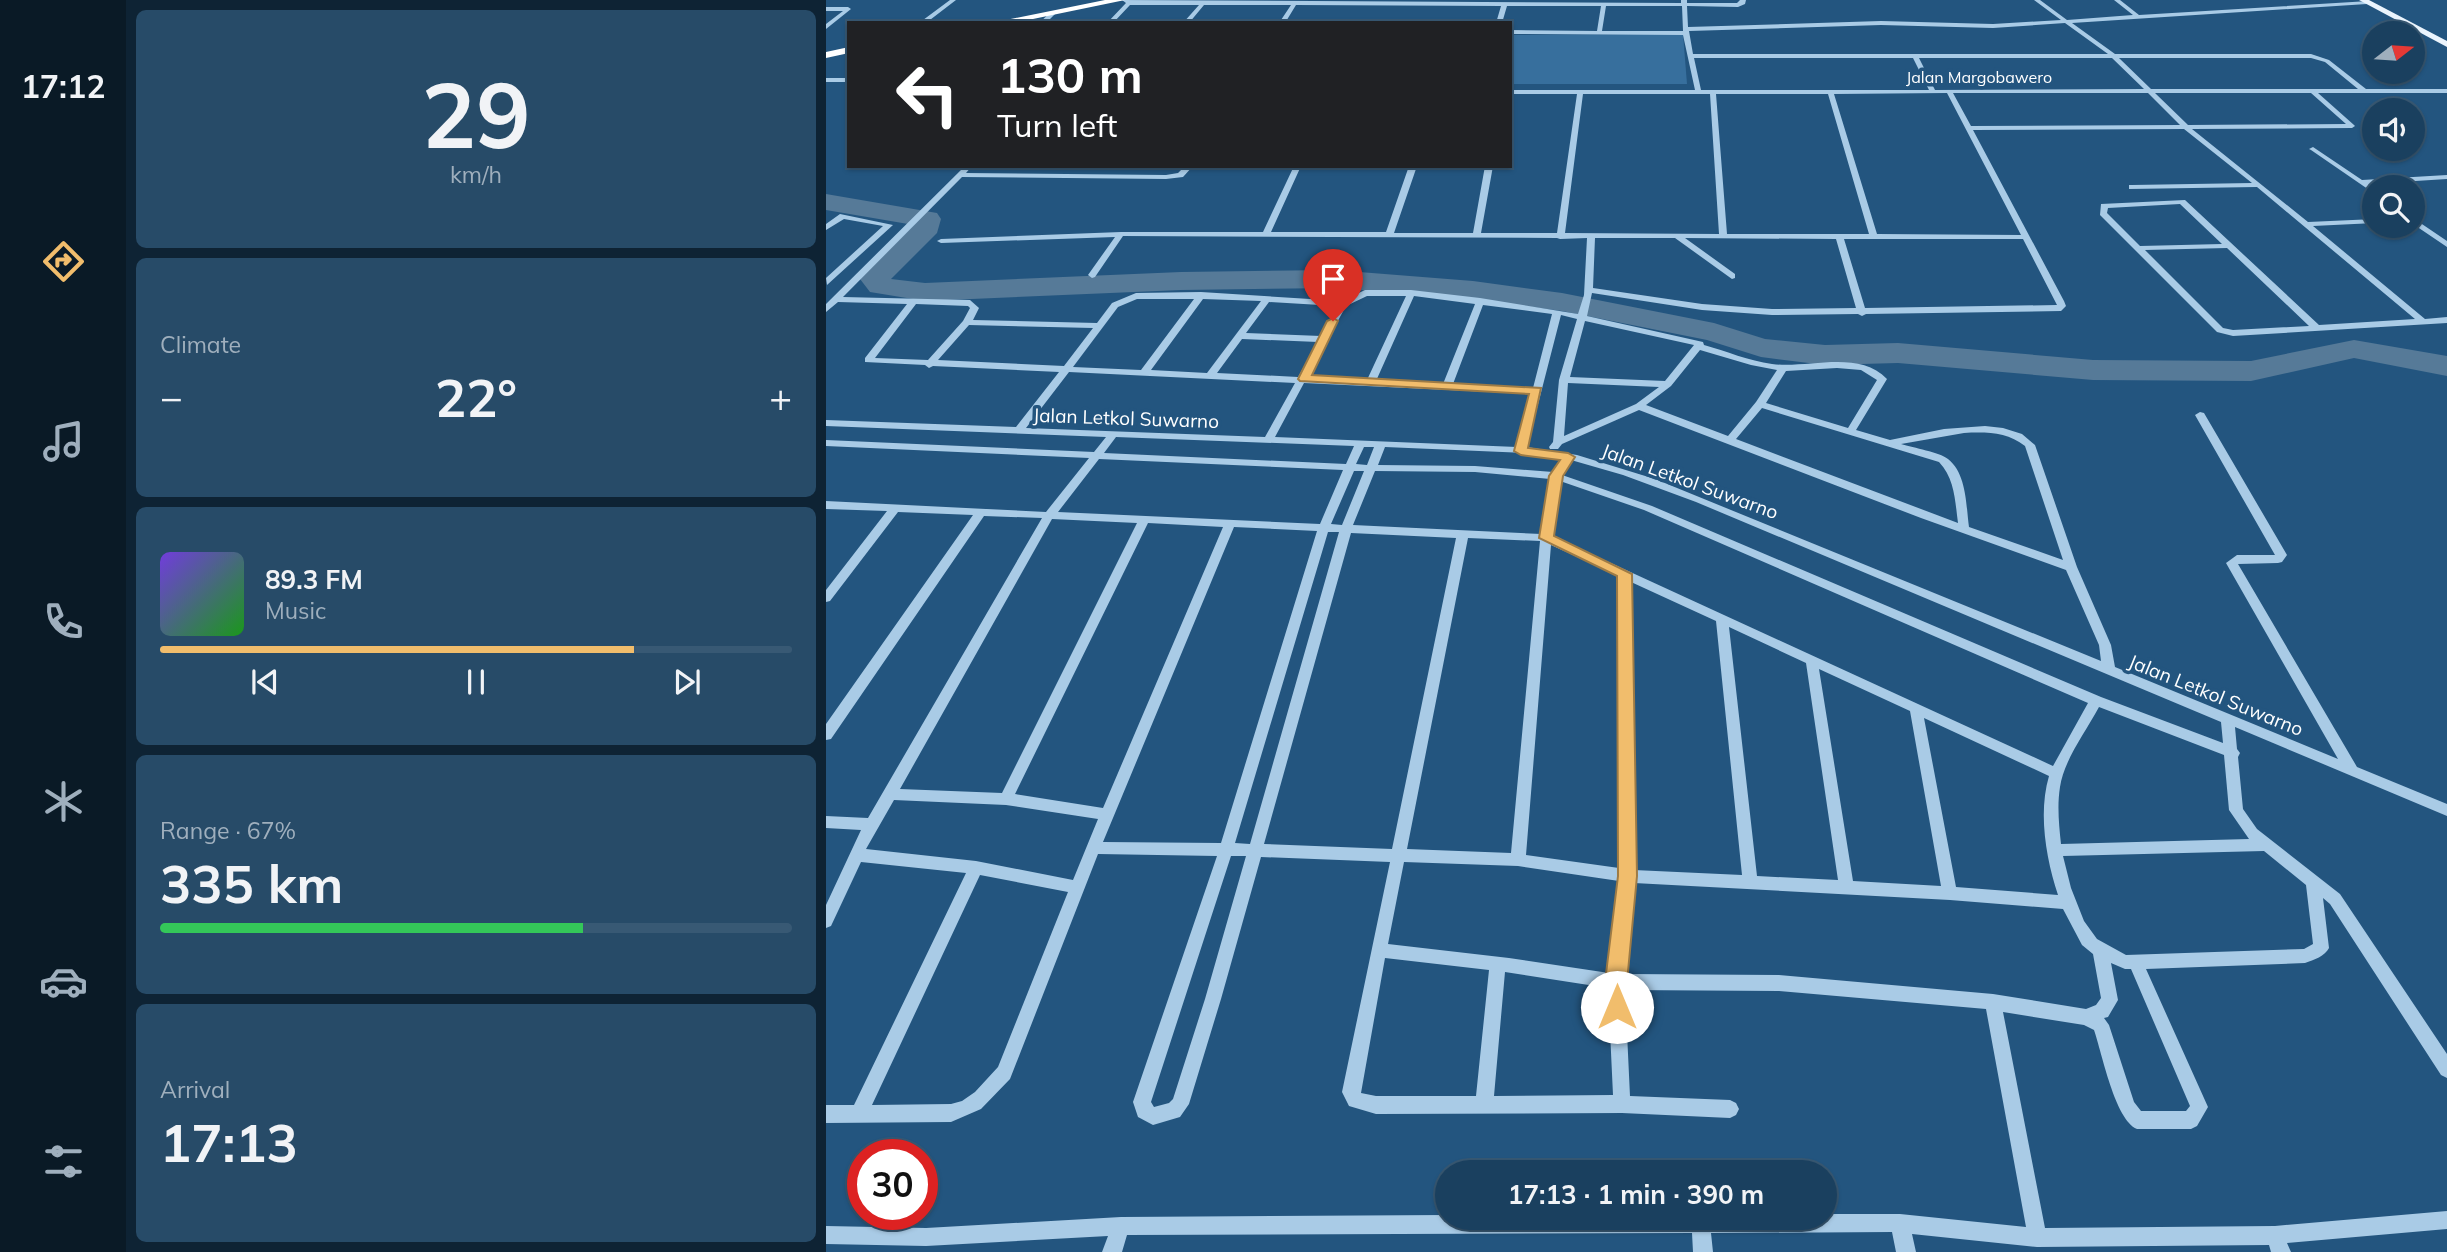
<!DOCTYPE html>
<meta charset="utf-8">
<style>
:root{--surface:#1a405f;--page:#274b68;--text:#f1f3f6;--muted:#9fafbd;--line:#385974;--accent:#f1bd6c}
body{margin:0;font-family:Mulish,sans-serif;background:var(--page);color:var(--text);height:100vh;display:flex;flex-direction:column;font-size:26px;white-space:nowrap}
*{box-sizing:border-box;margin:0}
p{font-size:23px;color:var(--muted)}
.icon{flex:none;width:38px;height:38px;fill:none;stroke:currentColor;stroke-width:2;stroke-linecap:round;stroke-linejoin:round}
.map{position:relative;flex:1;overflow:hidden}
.drawer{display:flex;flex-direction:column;gap:10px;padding:10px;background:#0e2334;width:700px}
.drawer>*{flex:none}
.top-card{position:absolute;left:21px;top:21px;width:665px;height:147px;border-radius:0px;box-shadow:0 2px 5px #0004,0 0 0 2px var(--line);background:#202124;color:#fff;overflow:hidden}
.needle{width:46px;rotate:73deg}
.fabs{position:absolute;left:1536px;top:21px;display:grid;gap:14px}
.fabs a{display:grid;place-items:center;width:63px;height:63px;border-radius:50%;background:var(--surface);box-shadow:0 2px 5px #0004,0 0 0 2px var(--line);font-size:35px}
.speed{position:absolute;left:21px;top:1139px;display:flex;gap:14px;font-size:35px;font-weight:700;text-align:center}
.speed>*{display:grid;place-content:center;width:91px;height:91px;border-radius:50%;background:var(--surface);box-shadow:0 2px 5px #0004,0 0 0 2px var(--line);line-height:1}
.speed .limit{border:10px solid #d22;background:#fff;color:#111}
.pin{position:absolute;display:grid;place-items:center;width:60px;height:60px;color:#fff;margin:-72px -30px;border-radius:50% 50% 50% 0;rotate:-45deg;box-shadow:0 0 7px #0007}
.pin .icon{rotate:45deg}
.me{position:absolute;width:77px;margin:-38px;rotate:0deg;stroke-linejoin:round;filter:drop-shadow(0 0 5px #0008)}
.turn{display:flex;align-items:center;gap:24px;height:147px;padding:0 35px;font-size:32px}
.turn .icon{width:91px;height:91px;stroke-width:2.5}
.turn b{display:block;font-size:49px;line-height:60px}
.big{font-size:52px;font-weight:700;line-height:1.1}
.drawer .card{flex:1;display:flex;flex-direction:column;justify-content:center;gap:10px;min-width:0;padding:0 24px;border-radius:10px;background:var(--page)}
.drawer .dial{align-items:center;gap:0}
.dial b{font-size:91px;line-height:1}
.song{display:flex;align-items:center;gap:21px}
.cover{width:84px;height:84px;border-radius:10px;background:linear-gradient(135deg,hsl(260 70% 55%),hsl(120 70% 35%))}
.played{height:7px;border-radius:4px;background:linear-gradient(90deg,var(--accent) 75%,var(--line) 75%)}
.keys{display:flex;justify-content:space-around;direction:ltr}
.heat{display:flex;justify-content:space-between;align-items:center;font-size:38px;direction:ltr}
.charge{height:10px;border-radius:5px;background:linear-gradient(90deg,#34c759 67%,var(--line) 0)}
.trip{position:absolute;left:609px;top:1160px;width:402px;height:70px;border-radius:35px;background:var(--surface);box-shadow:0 2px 5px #0004,0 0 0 2px var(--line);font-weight:700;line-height:70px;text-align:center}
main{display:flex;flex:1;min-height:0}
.menu{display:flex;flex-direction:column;width:126px;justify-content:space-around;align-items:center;background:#0a1a26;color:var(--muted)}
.menu .icon{width:49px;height:49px}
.menu .current{color:var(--accent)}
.menu b{font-size:32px;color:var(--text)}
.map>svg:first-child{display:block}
.green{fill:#376f9d}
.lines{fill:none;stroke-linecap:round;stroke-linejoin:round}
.river{fill:#567a98;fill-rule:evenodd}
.minor{fill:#a9cbe6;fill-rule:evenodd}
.major{fill:#eaf4fd;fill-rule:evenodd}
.highway{fill:#fff;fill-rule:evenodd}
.route{fill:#f1bd6c;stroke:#9d7b46;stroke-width:2}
.labels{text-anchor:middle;stroke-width:7;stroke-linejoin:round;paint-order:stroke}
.far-street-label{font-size:16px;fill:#fff;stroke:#23557f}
.street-label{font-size:19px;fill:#fff;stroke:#23557f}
</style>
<main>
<nav class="menu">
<b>17:12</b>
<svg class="icon current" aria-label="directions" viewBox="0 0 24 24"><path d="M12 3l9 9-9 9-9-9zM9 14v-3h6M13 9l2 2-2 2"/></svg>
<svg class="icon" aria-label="music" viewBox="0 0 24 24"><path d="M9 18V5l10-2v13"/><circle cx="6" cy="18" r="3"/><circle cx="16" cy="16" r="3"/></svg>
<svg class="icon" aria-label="phone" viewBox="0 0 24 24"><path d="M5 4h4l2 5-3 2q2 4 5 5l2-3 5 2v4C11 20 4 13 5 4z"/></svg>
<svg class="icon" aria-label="climate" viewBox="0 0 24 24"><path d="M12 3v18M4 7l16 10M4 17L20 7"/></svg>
<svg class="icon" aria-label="car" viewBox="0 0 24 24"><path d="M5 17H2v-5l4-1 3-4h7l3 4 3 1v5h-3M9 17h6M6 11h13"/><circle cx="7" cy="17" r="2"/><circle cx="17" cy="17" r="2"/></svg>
<svg class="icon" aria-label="filters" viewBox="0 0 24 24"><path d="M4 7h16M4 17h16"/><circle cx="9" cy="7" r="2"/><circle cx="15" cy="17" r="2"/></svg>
</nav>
<section class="drawer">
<div class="card dial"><b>29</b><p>km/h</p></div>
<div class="card"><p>Climate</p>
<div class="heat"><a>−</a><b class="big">22°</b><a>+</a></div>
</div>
<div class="card">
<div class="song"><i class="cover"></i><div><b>89.3 FM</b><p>Music</p></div></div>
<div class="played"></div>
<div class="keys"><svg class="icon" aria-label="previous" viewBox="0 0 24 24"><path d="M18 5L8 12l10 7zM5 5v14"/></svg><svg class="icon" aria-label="pause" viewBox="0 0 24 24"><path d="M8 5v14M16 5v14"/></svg><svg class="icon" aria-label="next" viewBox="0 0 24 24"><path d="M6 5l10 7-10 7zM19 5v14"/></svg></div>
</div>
<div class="card"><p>Range · 67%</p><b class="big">335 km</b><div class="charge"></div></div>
<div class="card"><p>Arrival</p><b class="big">17:13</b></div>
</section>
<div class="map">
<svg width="1621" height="1252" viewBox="0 0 1621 1252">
<rect width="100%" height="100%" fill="#23557f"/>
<path class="green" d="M 857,34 L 861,84 L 684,84 L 688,35 Z"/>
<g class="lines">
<path class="river" d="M 0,194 L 111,213 L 115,219 L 111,233 L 65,279 L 99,283 L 355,272 L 508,270 L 647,281 L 736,293 L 888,323 L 939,339 L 999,345 L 1072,343 L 1267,360 L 1425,361 L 1528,340 L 1621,356 L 1621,376 L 1528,358 L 1425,381 L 1267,380 L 1072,363 L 999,365 L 935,357 L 881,340 L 736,311 L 647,299 L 508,288 L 355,290 L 99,301 L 44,292 L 34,279 L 88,225 L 0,210 Z"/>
<path class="minor" d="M 124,0 L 130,0 L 100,23 L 93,23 Z
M 296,0 L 855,3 L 855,0 L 861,0 L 861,3 L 911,3 L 914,0 L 920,0 L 919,4 L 912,7 L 861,6 L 862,27 L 1055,21 L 1167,24 L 1235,20 L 1208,0 L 1214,0 L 1241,20 L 1307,15 L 1288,0 L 1294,0 L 1313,15 L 1543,1 L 1541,4 L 1246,23 L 1289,54 L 1485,54 L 1503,60 L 1540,89 L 1621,89 L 1621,93 L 1492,93 L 1528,125 L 1529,126 L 1526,128 L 1366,129 L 1482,222 L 1549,219 L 1549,223 L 1487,226 L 1599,319 L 1621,317 L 1621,323 L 1407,336 L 1391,332 L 1274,215 L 1275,204 L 1359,200 L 1493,325 L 1589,319 L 1431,187 L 1303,189 L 1303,185 L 1306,185 L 1426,183 L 1358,129 L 1147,130 L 1238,301 L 1240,306 L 1235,311 L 1040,314 L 1036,316 L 1032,314 L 946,315 L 876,310 L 766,293 L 761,316 L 877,342 L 878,345 C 900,351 923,361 946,364 C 982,369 1032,349 1061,379 L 1030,430 L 1064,440 L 1118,429 L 1159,426 L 1177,428 L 1196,434 L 1209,445 L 1251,567 L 1285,645 L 1289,667 L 1512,759 L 1400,563 L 1411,555 L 1449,555 L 1369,415 L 1374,412 L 1378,413 L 1461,555 L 1456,562 L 1452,563 L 1412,564 L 1531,767 L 1621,804 L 1621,816 L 1409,727 L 1411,749 L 1414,753 L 1412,757 L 1417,809 L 1431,829 L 1514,894 L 1621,1054 L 1621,1078 L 1615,1075 L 1504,904 L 1497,898 L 1503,948 C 1499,956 1488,960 1479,963 L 1320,969 L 1382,1107 L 1371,1126 L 1365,1129 L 1311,1129 C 1289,1120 1276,1053 1268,1030 L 1258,1025 L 1177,1012 L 1219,1228 L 1449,1226 L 1621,1211 L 1621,1229 L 1461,1243 L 1465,1252 L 1445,1252 L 1443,1245 L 1211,1247 L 1086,1234 L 1090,1252 L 1070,1252 L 1066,1232 L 885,1233 L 887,1252 L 867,1252 L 866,1233 L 301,1235 L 296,1252 L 276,1252 L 282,1236 L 100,1246 L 0,1244 L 0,1226 L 100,1228 L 295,1217 L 621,1215 L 621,1218 L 999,1218 L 999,1214 L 1074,1214 L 1200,1227 L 1160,1009 L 953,991 L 799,990 L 804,1096 L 904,1100 L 910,1103 L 913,1109 L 910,1115 L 904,1118 L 796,1113 L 550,1114 L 523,1106 L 516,1092 L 564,862 L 435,857 L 395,999 L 363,1104 L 354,1117 L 327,1125 L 312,1117 L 307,1102 L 391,856 L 272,854 L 184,1079 L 155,1109 L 125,1122 L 0,1123 L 0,1105 L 28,1105 L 140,873 L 35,862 L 5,926 L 0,928 L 0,905 L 35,830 L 0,828 L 0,816 L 42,818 L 216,518 L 158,516 L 5,739 L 0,740 L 0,724 L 147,515 L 72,512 L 4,601 L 0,602 L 0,590 L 61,511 L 0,509 L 0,501 L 220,512 L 263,458 L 0,446 L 0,440 L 268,452 L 280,437 L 0,426 L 0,420 L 190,427 L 233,372 L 107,366 L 103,368 L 99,365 L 39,362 L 39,358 L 81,304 L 12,302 L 0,312 L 0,304 L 139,166 L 146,166 L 140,173 L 340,175 L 352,173 L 359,166 L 367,166 L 357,177 L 340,179 L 136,177 L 17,297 L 144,300 L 153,308 L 147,320 L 271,323 L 286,303 L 310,293 L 375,292 L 516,301 L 539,290 L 585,290 L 654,298 L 752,314 L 758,295 L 761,238 L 734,239 L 731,238 L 297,236 L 269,277 L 266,278 L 262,275 L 289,237 L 115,243 L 111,241 L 115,239 L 295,232 L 437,232 L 468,166 L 475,166 L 445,232 L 560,232 L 583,166 L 591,166 L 568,233 L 647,233 L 659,166 L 667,166 L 655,233 L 731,233 L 751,94 L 684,94 L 684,90 L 869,90 L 857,35 L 684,34 L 684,30 L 771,31 L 775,6 L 681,6 L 676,23 L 670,23 L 675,6 L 470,5 L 459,23 L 453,23 L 465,5 L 378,5 L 363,23 L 357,23 L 373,5 L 304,5 L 287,23 L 281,23 L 300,3 ZM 780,6 L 856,6 L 857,31 L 776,31 ZM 1239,23 L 1282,54 L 867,54 L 863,31 L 1055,25 L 1167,28 ZM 868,58 L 1087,58 L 1103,90 L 875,90 ZM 1093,58 L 1286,58 L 1318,89 L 1109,90 ZM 1293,58 L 1485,58 L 1499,62 L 1532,89 L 1325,89 ZM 1121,93 L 1195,235 L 1051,234 L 1008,94 ZM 1127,93 L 1322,93 L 1354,125 L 1145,126 ZM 1329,93 L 1485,93 L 1520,124 L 1362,125 ZM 757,94 L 884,94 L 893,234 L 739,233 ZM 890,94 L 1002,94 L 1043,234 L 901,234 ZM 1354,204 L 1396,244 L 1314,246 L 1281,213 L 1282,208 ZM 769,238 L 849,238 L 906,279 L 909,278 L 909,274 L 859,238 L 1010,239 L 1030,308 L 946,309 L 876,304 L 767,288 ZM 1018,239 L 1197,239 L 1231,305 L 1039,308 ZM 1401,248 L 1483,326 L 1407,330 L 1397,328 L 1319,250 ZM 541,296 L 580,296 L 541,380 L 481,377 L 520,306 ZM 588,296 L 649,304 L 617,384 L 550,381 ZM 311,299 L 368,299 L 315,370 L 247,367 L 292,307 ZM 377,299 L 435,301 L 381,373 L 325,370 ZM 443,302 L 511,306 L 495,336 L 420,333 ZM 90,304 L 142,306 L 144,308 L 137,321 L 102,360 L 49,358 ZM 657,305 L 726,314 L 707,388 L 627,384 ZM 735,315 L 751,319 L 733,380 L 727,442 L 723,447 L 724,449 L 732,449 L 736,444 L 813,410 L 1095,518 L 1240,570 L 1273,645 L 1275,661 L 829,479 L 751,455 L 701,447 ZM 759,321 L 868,345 L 839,381 L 744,377 ZM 143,325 L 267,328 L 238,366 L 112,360 ZM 416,339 L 492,342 L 472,377 L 391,373 ZM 874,350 L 925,365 L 951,370 L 930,402 L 902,436 L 820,405 L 845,386 ZM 1011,368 L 1035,370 L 1051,380 L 1022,428 L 940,403 L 960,371 ZM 243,372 L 469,383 L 439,437 L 200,428 ZM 478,383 L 705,394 L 691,447 L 449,437 ZM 742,383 L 833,387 L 810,404 L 738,436 ZM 936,408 L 1113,462 C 1129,479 1129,501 1132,523 L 910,439 ZM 1138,433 C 1161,432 1181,432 1199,446 L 1237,560 L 1143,527 C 1140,506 1141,474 1122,459 C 1113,452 1088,448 1075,444 ZM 290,437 L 528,446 L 520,464 L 278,453 ZM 538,447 L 548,447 L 541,465 L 530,464 ZM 559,447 L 700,453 L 736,458 L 727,472 L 649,466 L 552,465 ZM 273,459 L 517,470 L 494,524 L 232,512 ZM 745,460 L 797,475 L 870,502 L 1395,722 L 1397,743 L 1275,697 L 826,506 L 736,475 ZM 528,471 L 538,471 L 516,525 L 505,524 ZM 549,471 L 649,472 L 724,479 L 715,534 L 527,525 ZM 734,481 L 818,510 L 1262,703 L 1227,766 L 726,536 ZM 226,519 L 311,523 L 176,793 L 74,789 ZM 322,523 L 397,527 L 277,808 L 189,794 ZM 408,527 L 491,531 L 395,843 L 277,842 ZM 502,532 L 513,532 L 424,844 L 409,843 ZM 525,533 L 630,538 L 566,849 L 438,844 ZM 642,538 L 714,541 L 685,853 L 581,849 ZM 725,545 L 793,576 L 793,868 L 700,855 ZM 805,582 L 890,621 L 916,875 L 808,870 ZM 903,627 L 980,663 L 1012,880 L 931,876 ZM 993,669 L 1084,711 L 1115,886 L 1027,881 ZM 1273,707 L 1398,755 L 1403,810 L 1423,839 L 1235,844 C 1233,825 1231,806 1234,787 C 1238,760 1259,733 1273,707 ZM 1098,718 L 1223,776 C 1212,813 1220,859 1232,895 L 1130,887 ZM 68,800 L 180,805 L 272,819 L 247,880 L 150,861 L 40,849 ZM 1438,851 L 1480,885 L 1487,944 L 1478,949 L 1300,955 L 1271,939 L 1258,921 L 1245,888 L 1237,856 ZM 405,856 L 420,856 L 379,999 L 347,1099 L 343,1103 L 328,1107 L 325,1102 ZM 578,862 L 692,866 L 793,881 L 783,973 L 683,958 L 562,944 ZM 154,875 L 242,892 L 172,1067 L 149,1092 L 136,1101 L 125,1104 L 46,1105 ZM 808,883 L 1124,900 L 1237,909 L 1256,945 L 1267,954 L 1275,998 L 1270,1005 L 1260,1009 L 1167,994 L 953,975 L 799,974 ZM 559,958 L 663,970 L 650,1096 L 550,1096 L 535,1093 ZM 1285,963 L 1299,969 L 1305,969 L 1364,1106 L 1360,1111 L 1315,1111 L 1308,1102 L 1283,1025 L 1278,1018 L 1282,1017 L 1292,1000 ZM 679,972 L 782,988 L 787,1095 L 668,1096 Z
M 0,7 L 22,7 L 25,9 L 0,29 L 0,24 L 17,11 L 0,11 Z
M 226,11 L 231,12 L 220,23 L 213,23 Z
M 0,78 L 23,78 L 23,82 L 0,82 Z
M 1487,147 L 1536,180 L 1621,175 L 1621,179 L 1542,184 L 1549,188 L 1549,194 L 1485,150 L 1483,149 Z
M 14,214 L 67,225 L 1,285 L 0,278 L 57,226 L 18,219 L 0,230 L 0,224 Z
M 1587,218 L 1621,241 L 1621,247 L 1587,224 Z"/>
<path class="major" d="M 1533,0 L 1543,0 L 1621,41 L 1621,47 Z"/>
<path class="highway" d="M 279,0 L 299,0 L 187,23 L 165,23 Z
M 23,47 L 23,53 L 0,58 L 0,52 Z"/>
</g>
<path class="route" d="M 507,318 L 512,321 L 486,375 L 715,388 L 702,448 L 742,453 L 749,457 L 737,476 L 728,536 L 806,574 L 811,876 L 798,1014 L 791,1017 L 783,1014 L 779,982 L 792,876 L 791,576 L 713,538 L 723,476 L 734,460 L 695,455 L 688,451 L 703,394 L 474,381 L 472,379 L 501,321 Z"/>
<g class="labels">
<g class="far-street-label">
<text x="1153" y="83">Jalan Margobawero</text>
</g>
<g class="street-label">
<text transform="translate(300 418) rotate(2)" y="7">Jalan Letkol Suwarno</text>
<text transform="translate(864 481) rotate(20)" y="7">Jalan Letkol Suwarno</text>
<text transform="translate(1390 695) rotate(22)" y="7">Jalan Letkol Suwarno</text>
</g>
</g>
</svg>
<div class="fabs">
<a><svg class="needle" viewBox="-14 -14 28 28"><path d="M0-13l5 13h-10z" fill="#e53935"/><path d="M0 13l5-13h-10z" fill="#9fafbd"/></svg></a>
<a><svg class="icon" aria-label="sound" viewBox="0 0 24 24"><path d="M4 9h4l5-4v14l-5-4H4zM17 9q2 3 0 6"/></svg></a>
<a><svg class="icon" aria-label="search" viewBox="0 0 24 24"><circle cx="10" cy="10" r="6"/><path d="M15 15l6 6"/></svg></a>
</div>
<div class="speed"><div class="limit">30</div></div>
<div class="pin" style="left:507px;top:321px;background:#d93025"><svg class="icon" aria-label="arrive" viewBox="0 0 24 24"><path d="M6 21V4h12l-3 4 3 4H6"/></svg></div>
<svg class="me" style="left:791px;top:1007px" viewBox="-20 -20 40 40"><circle r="19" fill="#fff"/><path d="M0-13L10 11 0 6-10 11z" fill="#f1bd6c"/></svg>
<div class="trip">17:13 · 1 min · 390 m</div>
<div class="top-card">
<div class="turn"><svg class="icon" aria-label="left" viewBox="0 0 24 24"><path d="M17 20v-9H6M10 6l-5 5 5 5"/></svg><div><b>130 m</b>Turn left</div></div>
</div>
</div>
</main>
